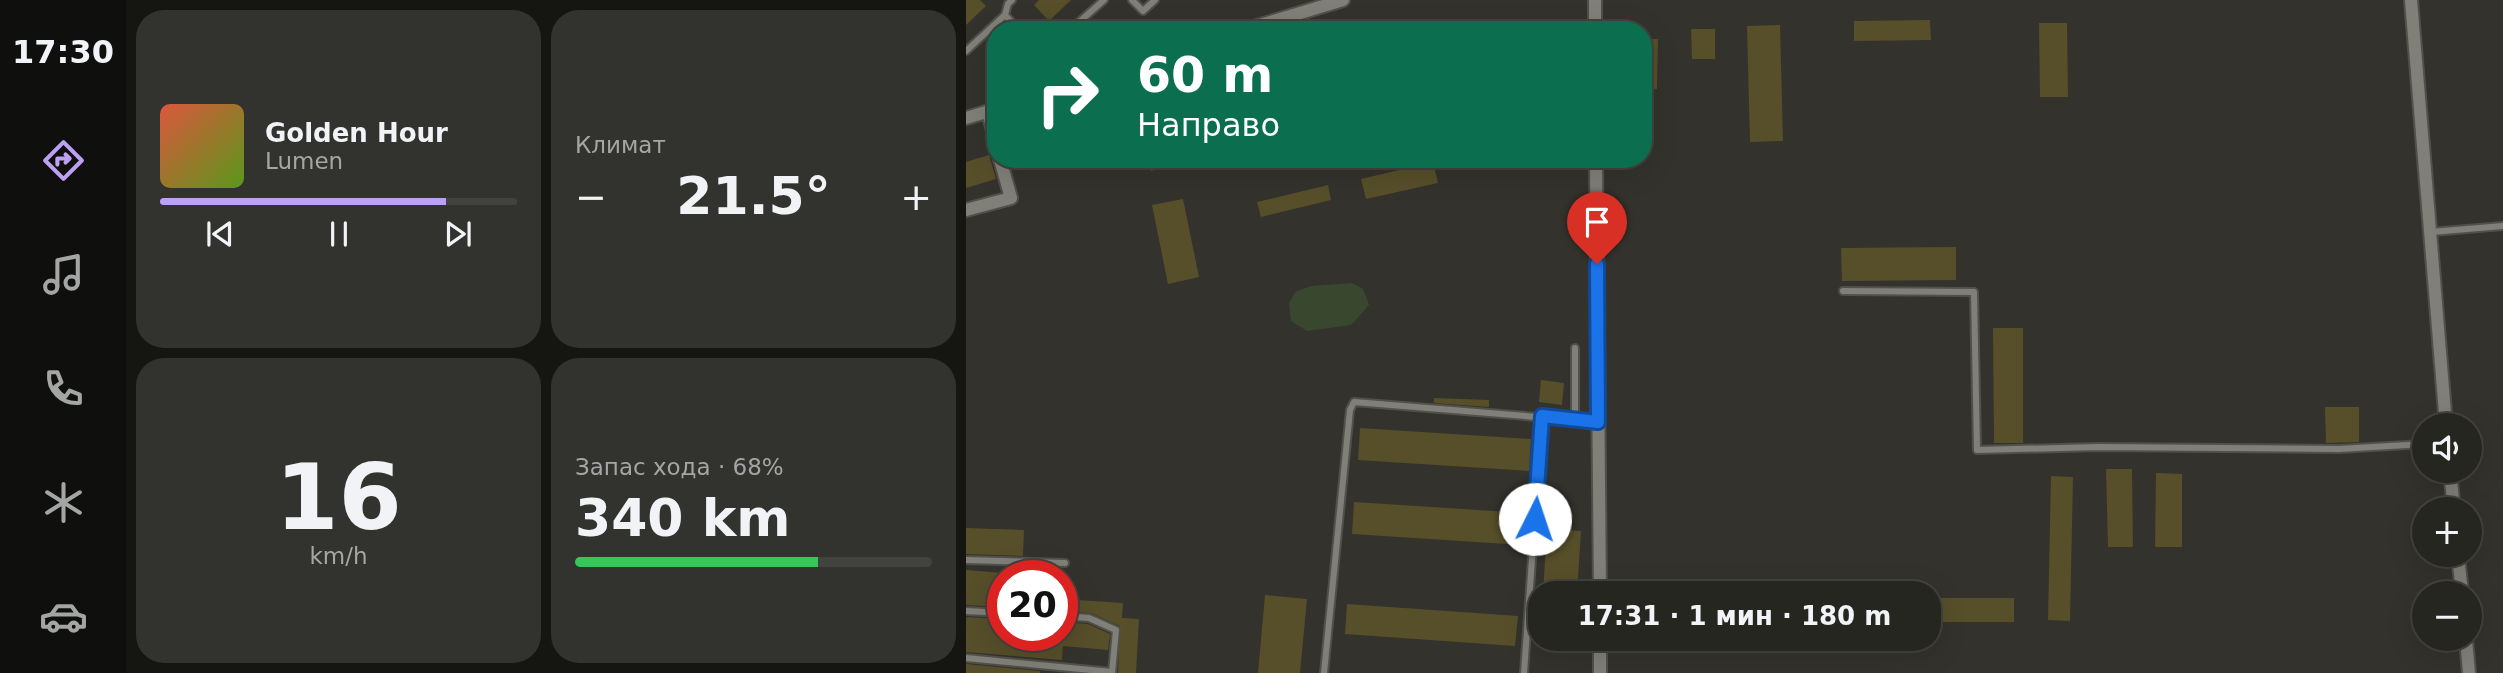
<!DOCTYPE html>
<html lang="ru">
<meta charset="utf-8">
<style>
:root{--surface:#262621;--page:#32322e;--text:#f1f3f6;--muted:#a4a5a5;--line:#42433f;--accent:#bca0f2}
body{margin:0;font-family:"DejaVu Sans",sans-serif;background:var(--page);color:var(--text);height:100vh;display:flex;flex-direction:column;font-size:26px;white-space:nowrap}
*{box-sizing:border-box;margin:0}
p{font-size:23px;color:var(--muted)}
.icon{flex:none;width:38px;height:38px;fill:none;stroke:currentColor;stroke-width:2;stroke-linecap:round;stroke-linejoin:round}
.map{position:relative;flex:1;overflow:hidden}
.details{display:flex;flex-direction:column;gap:10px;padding:10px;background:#151512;width:840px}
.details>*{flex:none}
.hud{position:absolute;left:21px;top:21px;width:665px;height:147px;border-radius:28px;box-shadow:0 7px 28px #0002,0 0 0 2px var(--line);background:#0b6e4f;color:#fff;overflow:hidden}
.fabs{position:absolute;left:1446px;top:413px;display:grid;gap:14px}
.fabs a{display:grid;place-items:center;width:70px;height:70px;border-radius:50%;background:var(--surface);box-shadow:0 7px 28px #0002,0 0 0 2px var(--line);font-size:35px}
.speed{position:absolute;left:21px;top:560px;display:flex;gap:14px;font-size:35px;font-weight:700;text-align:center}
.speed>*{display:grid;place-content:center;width:91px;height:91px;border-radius:50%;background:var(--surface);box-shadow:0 7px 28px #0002,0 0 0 2px var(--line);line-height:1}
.speed .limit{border:10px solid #d22;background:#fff;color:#111}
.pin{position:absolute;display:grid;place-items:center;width:60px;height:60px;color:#fff;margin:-72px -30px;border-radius:50% 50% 50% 0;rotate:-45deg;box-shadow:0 0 7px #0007}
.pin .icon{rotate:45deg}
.me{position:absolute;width:77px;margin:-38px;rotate:4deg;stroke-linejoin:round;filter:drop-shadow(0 0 5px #0008)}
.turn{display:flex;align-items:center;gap:24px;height:147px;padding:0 35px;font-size:32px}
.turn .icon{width:91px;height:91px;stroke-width:2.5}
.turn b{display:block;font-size:49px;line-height:60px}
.big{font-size:52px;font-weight:600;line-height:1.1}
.details .tile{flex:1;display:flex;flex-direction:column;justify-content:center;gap:10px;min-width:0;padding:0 24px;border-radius:28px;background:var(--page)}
.details .dial{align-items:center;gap:0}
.dial b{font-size:91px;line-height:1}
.song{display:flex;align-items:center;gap:21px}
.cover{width:84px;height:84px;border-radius:10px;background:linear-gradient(135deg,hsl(10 70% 55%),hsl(90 70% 35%))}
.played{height:7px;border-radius:4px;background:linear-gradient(90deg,var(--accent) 80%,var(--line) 80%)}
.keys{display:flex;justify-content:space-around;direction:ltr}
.heat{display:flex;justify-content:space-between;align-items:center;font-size:38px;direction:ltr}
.charge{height:10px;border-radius:5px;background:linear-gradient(90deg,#34c759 68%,var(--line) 0)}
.details .tiles{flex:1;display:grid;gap:10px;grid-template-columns:repeat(2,1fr)}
.trip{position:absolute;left:562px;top:581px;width:413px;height:70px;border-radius:28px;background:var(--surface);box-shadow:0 7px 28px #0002,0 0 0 2px var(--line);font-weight:600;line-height:70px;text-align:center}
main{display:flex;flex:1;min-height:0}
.tabs{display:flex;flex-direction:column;width:126px;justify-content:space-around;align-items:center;background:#0f0f0d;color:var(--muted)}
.tabs .icon{width:49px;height:49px}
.tabs .active{color:var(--accent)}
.tabs b{font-size:32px;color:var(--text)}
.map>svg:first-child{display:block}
.green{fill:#3a472f}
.building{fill:#574f2a}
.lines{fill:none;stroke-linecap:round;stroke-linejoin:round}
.service-casing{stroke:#51514c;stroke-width:10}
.minor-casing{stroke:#51514c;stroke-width:16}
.service{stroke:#807f78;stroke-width:6}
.minor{stroke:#807f78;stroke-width:12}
.route-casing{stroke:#114b97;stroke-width:18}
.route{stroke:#1a73e8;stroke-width:12}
</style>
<main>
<nav class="tabs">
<b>17:30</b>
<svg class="icon active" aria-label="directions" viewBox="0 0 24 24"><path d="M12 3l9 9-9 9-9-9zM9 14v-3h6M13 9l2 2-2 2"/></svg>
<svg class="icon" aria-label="music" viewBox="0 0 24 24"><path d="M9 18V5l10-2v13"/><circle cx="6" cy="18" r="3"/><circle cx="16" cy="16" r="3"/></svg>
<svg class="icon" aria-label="phone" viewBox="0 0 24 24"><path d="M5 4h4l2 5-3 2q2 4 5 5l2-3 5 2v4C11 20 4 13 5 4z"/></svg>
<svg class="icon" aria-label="climate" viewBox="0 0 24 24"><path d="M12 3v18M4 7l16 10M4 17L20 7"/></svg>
<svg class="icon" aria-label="car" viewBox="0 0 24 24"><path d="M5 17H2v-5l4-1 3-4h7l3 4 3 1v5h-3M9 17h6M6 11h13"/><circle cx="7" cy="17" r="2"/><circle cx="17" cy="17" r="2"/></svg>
</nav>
<section class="details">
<div class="tiles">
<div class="tile">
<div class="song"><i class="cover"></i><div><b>Golden Hour</b><p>Lumen</p></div></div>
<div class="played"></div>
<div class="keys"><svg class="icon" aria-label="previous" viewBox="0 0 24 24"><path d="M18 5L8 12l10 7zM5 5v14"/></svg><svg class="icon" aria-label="pause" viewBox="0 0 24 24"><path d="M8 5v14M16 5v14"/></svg><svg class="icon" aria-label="next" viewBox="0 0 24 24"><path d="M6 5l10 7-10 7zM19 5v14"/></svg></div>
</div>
<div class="tile"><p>Климат</p>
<div class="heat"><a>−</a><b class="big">21.5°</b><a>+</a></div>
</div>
<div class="tile dial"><b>16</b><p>km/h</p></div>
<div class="tile"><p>Запас хода · 68%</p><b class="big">340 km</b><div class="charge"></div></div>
</div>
</section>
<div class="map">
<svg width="1537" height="673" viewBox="0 0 1537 673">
<rect width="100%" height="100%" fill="#33322c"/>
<path class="green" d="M 386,283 L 397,289 L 403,305 L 385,325 L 341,331 L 325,321 L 323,303 L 329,292 L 345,286 Z"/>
<path class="building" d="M 0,0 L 14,0 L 20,6 L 0,25 Z
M 73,0 L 105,0 L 83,21 L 68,5 Z
M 964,20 L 965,40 L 888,41 L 888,21 Z
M 1073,23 L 1101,23 L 1102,97 L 1074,97 Z
M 814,25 L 817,141 L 784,142 L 781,26 Z
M 725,29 L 749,29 L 749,59 L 726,59 Z
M 677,39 L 692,39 L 691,89 L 677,89 Z
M 23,155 L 30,179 L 0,188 L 0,162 Z
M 182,159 L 216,159 L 217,162 L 185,171 Z
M 467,162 L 472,183 L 400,199 L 395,179 Z
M 362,185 L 365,200 L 295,217 L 291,202 Z
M 217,199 L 233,277 L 202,284 L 186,205 Z
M 990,247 L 990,280 L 876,281 L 875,248 Z
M 1027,328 L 1057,328 L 1057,443 L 1028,443 Z
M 575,380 L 598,383 L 596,405 L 573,402 Z
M 468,398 L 523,400 L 523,407 L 468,403 Z
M 1359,407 L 1393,407 L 1393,442 L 1360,443 Z
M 394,428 L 565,439 L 563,471 L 392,460 Z
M 1140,469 L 1166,469 L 1167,547 L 1142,547 Z
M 1190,473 L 1216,474 L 1216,547 L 1189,547 Z
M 1085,476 L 1107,477 L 1104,621 L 1082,620 Z
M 388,502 L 559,513 L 557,545 L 386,534 Z
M 582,512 L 602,514 L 601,530 L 615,531 L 611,593 L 577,593 Z
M 0,528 L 58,530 L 57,556 L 0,554 Z
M 0,570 L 37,573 L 37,607 L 0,605 Z
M 299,595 L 341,599 L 334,673 L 292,673 Z
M 962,598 L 1048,598 L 1048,622 L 962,622 Z
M 96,599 L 157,603 L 156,618 L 173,619 L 170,673 L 152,673 L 154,626 L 125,613 L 96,610 Z
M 381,604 L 552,616 L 549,646 L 379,634 Z
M 0,617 L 37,619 L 37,635 L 96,635 L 96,622 L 122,624 L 144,634 L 142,650 L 97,646 L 96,660 L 0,652 Z
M 0,664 L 74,671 L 74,673 L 0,673 Z"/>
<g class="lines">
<defs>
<path id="service" d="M 46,0 L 42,4 L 39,15 L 53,30
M 166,0 L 177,11 L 189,0
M 104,30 L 138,0
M 0,51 L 39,15
M 1465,232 L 1537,226
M 877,291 L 1008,292 L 1011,450 L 1132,447 L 1373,449 L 1458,444
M 609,348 L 609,419
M 0,560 L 99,563
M 0,611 L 37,613
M 96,616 L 123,618 L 150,630 L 146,673
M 0,658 L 146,672
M 358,673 L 384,410 L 388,402 L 632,422
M 558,673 L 576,416"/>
<path id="minor" d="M 629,0 L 629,30
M 1445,0 L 1480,425
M 278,30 L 377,0
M 22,112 L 30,141
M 0,118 L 30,109
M 630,159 L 634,593
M 0,210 L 45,198 L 34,159
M 1484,471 L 1488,509
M 1492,555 L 1496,593
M 634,639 L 634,673
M 1500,639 L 1503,673"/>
</defs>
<use href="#service" class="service-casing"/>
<use href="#minor" class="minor-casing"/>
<use href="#service" class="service"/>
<use href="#minor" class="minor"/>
</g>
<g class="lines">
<defs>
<path id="route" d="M 569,519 L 576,416 L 632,422 L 631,264"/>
</defs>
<use href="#route" class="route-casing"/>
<use href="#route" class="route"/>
</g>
</svg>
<div class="fabs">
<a><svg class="icon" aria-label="sound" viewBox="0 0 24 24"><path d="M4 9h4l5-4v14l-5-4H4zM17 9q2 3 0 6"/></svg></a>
<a>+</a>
<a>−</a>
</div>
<div class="speed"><div class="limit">20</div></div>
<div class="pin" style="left:631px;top:264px;background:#d93025"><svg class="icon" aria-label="arrive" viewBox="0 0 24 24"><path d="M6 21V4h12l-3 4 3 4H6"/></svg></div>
<svg class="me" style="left:569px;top:519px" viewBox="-20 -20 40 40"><circle r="19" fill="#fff"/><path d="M0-13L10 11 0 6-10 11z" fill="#1a73e8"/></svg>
<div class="trip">17:31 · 1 мин · 180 m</div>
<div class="hud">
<div class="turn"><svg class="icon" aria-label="right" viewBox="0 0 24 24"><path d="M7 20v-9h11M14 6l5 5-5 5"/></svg><div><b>60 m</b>Направо</div></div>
</div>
</div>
</main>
